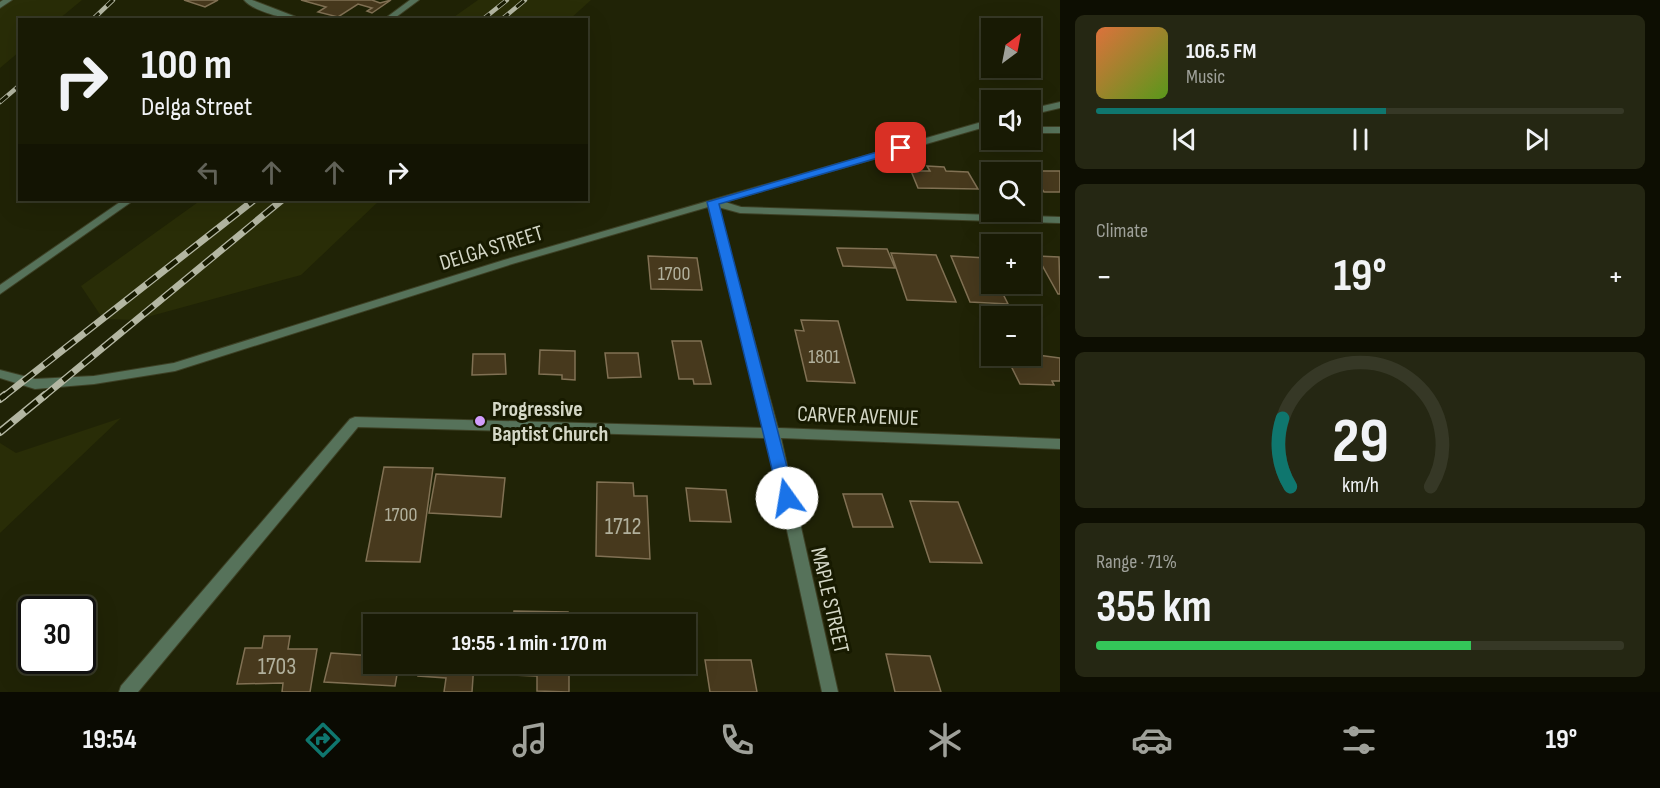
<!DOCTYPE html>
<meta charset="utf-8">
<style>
:root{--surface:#181a04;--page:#252713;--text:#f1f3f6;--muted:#9fa19a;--line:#363826;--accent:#0f766e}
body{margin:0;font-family:"Sofia Sans Condensed",sans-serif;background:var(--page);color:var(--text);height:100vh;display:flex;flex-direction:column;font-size:22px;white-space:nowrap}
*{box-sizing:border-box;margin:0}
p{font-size:20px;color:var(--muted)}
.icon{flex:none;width:33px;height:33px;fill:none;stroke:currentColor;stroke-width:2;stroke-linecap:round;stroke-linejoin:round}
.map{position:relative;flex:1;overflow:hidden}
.drawer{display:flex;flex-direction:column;gap:15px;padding:15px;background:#0d0e02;width:600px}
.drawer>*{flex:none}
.guide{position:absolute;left:18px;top:18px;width:570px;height:183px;border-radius:0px;box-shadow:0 6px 24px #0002,0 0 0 2px var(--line);background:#181a04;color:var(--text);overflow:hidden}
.needle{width:39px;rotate:32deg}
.controls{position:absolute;left:981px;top:18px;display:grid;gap:12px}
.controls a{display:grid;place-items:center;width:60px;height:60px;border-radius:0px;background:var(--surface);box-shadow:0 6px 24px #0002,0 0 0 2px var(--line);font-size:30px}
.speed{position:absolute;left:18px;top:596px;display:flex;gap:12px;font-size:30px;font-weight:700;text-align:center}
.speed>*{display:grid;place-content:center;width:78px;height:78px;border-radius:50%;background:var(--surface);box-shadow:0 6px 24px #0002,0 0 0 2px var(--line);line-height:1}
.speed .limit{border:3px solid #111;border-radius:9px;background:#fff;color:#111}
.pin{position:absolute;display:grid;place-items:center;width:51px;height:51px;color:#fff;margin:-26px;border-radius:12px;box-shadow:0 3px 9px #0006}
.me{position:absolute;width:66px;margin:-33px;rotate:347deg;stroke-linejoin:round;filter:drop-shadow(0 0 4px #0008)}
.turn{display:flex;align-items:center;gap:21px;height:126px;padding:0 24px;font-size:27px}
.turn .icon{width:78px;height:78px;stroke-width:2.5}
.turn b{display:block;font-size:42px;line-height:51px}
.lanes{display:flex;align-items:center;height:57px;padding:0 24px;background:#0003;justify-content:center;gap:30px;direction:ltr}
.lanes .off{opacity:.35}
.big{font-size:45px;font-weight:700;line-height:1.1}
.drawer .widget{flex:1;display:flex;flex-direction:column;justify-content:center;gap:9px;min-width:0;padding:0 21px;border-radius:9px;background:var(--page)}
.drawer .dial{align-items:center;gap:0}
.dial svg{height:156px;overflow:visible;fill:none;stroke:var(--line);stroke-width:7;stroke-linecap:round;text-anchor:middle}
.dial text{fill:var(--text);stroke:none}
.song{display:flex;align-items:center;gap:18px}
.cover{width:72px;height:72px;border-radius:9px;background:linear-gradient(135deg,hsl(20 70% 55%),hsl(90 70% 35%))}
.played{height:6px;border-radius:3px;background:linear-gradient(90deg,var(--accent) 55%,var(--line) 55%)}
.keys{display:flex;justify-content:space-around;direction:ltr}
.heat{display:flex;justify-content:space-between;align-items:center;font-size:33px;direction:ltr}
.charge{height:9px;border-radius:4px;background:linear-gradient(90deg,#34c759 71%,var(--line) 0)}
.trip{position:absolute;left:363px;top:614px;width:333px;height:60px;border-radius:0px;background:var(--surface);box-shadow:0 6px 24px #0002,0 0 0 2px var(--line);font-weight:700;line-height:60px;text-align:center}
.tab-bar{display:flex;height:96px;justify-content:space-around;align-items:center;background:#0a0a02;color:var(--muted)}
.tab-bar .icon{width:42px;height:42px}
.tab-bar .on{color:var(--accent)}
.tab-bar b{font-size:27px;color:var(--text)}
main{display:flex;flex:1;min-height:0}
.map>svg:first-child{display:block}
.built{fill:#292d07}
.building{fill:#47391d;stroke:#817154;stroke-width:1.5}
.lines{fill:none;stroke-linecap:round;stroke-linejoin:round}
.service-casing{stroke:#3d4025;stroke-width:2}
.minor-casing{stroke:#3d4025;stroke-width:2}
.service{fill:#56725a;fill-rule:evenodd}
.minor{fill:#56725a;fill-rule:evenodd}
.rail-far2-casing{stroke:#b3b6a2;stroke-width:4.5}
.rail-far1-casing{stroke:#b3b6a2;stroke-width:7}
.rail-casing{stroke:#b3b6a2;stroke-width:8}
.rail-far2{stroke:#171a00;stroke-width:3;stroke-dasharray:10;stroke-linecap:butt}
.rail-far1{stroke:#171a00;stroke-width:4.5;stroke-dasharray:13;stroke-linecap:butt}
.rail{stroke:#171a00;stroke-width:5;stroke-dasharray:16;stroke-linecap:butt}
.route{fill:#1a73e8;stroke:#114b97;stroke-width:1.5}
.poi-dot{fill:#d29dfd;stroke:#171a00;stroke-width:2}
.labels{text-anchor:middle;stroke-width:6;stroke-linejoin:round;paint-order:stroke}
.number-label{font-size:20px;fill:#b1b09c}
.street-label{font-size:22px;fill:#d4d7c6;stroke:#171a00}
.poi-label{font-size:22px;font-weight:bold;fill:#d4d7c6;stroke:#171a00;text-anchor:start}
.near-number-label{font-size:24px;fill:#b1b09c}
</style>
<main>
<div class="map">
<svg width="1060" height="692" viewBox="0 0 1060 692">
<rect width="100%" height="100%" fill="#202306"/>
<path class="built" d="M 0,0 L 82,0 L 59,19 L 20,20 L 19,52 L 0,68 Z
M 478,0 L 591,0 L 570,19 L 451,19 Z
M 201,200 L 380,200 L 301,275 L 136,320 L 103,319 L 81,286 Z
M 121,418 L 0,533 L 0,443 L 16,453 Z"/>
<path class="building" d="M 184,0 L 218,0 L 205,7 Z
M 301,0 L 372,0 L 380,3 L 391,0 L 372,13 L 367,11 L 372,8 L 358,4 L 338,17 L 318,12 L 326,7 Z
M 927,166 L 944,167 L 946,171 L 968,172 L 978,189 L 918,188 L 911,171 L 930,171 Z
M 1030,171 L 1060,171 L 1060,192 L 1044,192 Z
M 837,248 L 887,249 L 895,268 L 843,266 Z
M 891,253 L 936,255 L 956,302 L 907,300 Z
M 648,256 L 697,258 L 702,290 L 651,289 Z
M 951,256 L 987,258 L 992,268 L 992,284 L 998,284 L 1008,304 L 970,302 Z
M 1037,256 L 1059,257 L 1060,294 L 1058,294 Z
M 801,320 L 838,321 L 855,383 L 807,381 L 795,330 L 804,331 Z
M 672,341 L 701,341 L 711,384 L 694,384 L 693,379 L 679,379 Z
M 540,350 L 575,351 L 575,380 L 562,379 L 562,375 L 539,374 Z
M 605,353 L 638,353 L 641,377 L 608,378 Z
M 473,354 L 505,354 L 506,374 L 472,375 Z
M 1030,354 L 1060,358 L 1060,381 L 1052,381 L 1054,385 L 1020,384 L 1006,356 Z
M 384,467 L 433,468 L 420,562 L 366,561 Z
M 436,474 L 505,478 L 501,517 L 429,513 Z
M 597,482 L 633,483 L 634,496 L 647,496 L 650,559 L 596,556 Z
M 686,488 L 726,490 L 731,522 L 690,521 Z
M 843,494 L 882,494 L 893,527 L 853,527 Z
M 910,501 L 958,502 L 982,563 L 930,562 Z
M 514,611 L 568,612 L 568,624 L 513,624 Z
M 264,636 L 290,636 L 288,649 L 317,649 L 310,692 L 282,692 L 283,683 L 237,684 L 245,648 L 262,648 Z
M 331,653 L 374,656 L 374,663 L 399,663 L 395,686 L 324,682 Z
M 886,654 L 930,656 L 941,692 L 895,692 Z
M 705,660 L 751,660 L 757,692 L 710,692 Z
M 420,663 L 474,663 L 472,692 L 444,692 L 446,678 L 418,676 Z
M 512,663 L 569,663 L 569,692 L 537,691 L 537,676 L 512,675 Z"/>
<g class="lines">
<defs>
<path id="service" d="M 3,0 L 12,0 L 0,8 L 0,2 Z
M 244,0 L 252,0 L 304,20 C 289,20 254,12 244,0 Z
M 1030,127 L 1060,127 L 1060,133 L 1030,133 Z"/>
<path id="minor" d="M 410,0 L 419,0 L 392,20 L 383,20 Z
M 1060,102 L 1060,108 L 1030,115 L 1030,109 Z
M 992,119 L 992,125 L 725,202 L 741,207 L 1060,217 L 1060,223 L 740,213 L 718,207 L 778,428 L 1060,439 L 1060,449 L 781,438 L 838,692 L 822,692 L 767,438 L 358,427 L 138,692 L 119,692 L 121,686 L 350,419 L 355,417 L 765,428 L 708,207 L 512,264 L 175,371 L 94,384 L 35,389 L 0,378 L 0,370 L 35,379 L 94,376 L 174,363 L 504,260 Z
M 123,200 L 134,200 L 0,294 L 0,285 Z"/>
</defs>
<use href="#service" class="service-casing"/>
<use href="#minor" class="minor-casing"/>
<use href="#service" class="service"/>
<use href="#minor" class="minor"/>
<defs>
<path id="rail-far2" d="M 92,20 L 113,0
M 482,20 L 507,0
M 501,20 L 525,0
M 0,102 L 20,85"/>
<path id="rail-far1" d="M 3,397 L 254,200
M 43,397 L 282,200"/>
<path id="rail" d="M 0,399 L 5,395
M 0,432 L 45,395"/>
</defs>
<use href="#rail-far2" class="rail-far2-casing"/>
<use href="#rail-far1" class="rail-far1-casing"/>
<use href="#rail" class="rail-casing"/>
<use href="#rail-far2" class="rail-far2"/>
<use href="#rail-far1" class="rail-far1"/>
<use href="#rail" class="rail"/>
</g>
<path class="route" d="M 901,145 L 907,148 L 905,150 L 719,204 L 795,498 L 787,504 L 779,498 L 707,202 Z"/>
<circle class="poi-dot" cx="480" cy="421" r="6"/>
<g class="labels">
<g class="number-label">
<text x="674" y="280">1700</text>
<text x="824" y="363">1801</text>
<text x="401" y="521">1700</text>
</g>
<g class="street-label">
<text transform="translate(491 247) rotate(-17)" y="8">DELGA STREET</text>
<text transform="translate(858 415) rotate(2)" y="8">CARVER AVENUE</text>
<text transform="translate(831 600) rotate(77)" y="8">MAPLE STREET</text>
</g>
<g class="poi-label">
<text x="492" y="416">Progressive<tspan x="492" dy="25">Baptist Church</tspan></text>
</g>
<g class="near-number-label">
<text x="623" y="534">1712</text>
<text x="277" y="674">1703</text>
</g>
</g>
</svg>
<div class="controls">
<a><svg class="needle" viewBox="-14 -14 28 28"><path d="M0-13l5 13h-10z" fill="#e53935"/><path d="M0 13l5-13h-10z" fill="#9fa19a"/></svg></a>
<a><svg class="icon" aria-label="sound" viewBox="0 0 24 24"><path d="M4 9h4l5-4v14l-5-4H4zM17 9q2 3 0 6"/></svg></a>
<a><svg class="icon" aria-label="search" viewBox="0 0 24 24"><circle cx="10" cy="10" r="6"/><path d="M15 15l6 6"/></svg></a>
<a>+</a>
<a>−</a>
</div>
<div class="speed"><div class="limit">30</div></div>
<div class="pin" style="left:901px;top:148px;background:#d93025"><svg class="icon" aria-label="arrive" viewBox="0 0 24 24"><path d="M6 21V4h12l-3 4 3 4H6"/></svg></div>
<svg class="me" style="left:787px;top:498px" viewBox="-20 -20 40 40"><circle r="19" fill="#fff"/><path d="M0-13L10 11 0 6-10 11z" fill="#1a73e8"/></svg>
<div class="trip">19:55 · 1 min · 170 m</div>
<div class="guide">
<div class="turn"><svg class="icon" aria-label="right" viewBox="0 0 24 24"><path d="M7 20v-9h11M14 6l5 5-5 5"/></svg><div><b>100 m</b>Delga Street</div></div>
<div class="lanes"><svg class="icon off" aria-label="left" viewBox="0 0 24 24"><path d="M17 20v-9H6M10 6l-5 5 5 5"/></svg><svg class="icon off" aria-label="ahead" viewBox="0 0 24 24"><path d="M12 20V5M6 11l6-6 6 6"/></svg><svg class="icon off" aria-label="ahead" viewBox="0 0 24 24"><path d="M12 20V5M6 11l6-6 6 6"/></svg><svg class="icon" aria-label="right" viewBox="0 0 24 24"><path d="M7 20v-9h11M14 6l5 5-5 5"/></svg></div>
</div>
</div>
<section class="drawer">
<div class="widget">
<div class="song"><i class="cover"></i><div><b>106.5 FM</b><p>Music</p></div></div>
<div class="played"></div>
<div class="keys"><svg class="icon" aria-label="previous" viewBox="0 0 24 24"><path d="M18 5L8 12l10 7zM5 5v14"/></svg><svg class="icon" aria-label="pause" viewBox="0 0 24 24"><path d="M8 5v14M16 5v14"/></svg><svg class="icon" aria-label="next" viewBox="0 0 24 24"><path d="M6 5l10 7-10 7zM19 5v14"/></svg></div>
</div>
<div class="widget"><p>Climate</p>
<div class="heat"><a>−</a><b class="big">19°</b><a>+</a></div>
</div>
<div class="widget dial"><svg viewBox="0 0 100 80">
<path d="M14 69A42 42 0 1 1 86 69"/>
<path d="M14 69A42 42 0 0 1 10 34" stroke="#0f766e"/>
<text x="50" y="56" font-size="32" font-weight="700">29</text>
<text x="50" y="72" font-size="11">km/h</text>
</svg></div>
<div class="widget"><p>Range · 71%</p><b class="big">355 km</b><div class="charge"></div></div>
</section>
</main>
<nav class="tab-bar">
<b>19:54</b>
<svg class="icon on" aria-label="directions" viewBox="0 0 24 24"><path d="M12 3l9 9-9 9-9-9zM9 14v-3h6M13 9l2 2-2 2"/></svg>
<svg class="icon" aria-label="music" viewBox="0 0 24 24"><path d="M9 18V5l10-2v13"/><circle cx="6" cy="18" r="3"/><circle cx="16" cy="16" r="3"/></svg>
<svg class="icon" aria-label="phone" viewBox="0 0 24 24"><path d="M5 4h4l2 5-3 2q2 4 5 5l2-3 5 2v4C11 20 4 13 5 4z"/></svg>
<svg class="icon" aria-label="climate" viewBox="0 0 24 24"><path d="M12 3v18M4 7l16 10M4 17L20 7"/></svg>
<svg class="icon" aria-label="car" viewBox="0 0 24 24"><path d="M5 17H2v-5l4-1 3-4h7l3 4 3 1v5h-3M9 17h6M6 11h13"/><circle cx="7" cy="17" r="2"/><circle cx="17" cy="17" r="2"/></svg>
<svg class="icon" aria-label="filters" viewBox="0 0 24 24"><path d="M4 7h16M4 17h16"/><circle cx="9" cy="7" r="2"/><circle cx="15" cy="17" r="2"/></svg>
<b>19°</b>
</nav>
